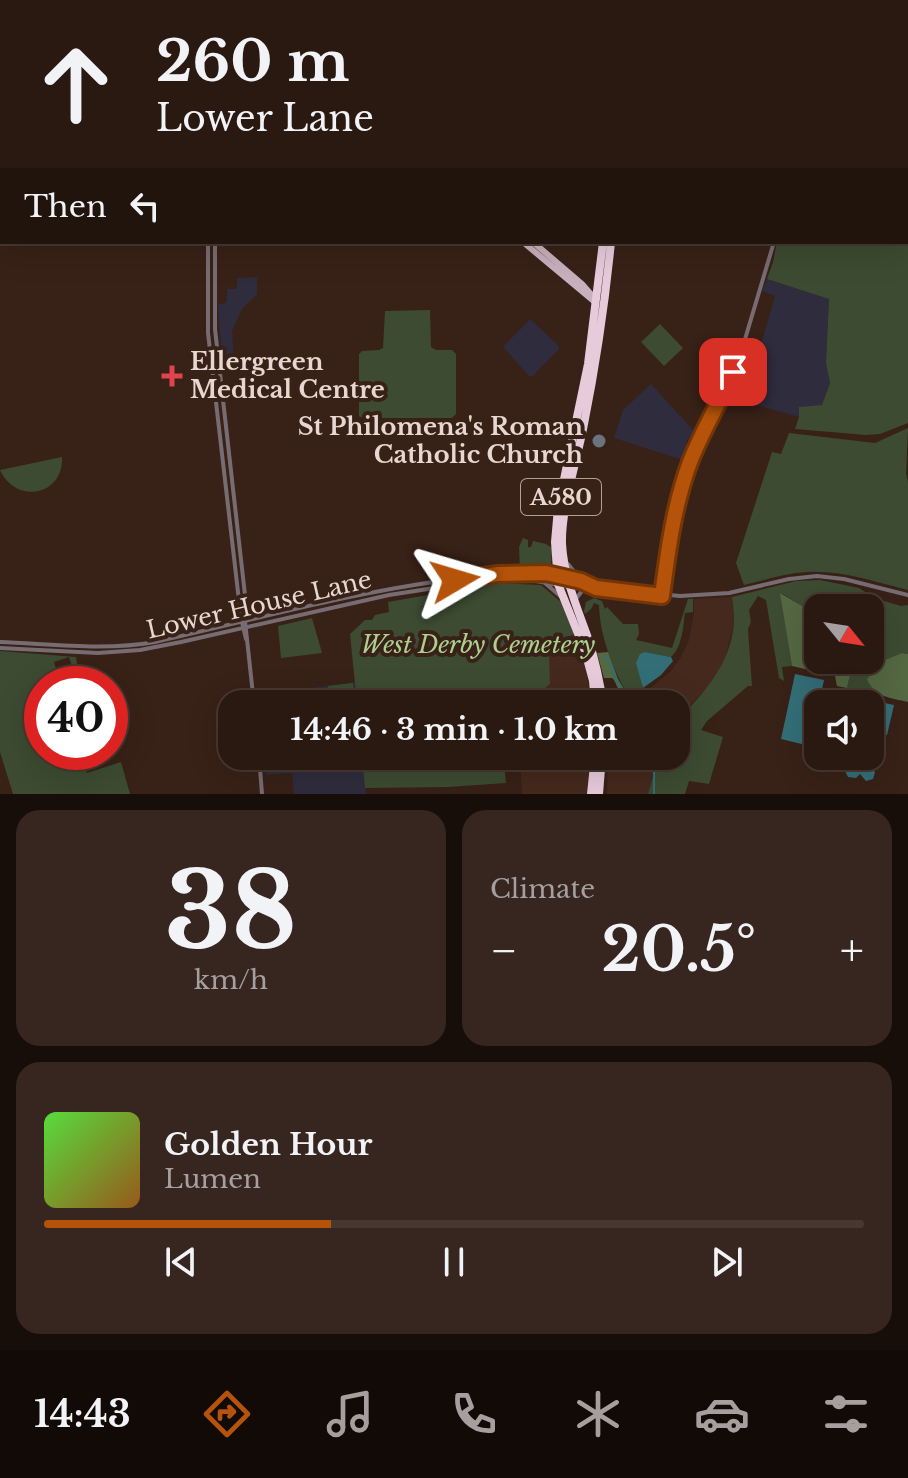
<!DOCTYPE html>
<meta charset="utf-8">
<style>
:root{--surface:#2a1911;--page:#36261f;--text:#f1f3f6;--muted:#a5a09f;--line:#463831;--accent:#b45309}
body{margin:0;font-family:"Libre Baskerville",serif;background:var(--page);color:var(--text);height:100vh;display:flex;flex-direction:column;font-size:30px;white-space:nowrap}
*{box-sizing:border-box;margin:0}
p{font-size:26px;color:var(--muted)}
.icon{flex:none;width:44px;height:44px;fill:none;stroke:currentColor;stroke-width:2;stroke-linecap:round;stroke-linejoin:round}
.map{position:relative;height:794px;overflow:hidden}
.drawer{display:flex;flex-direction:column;gap:16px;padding:16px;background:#170e09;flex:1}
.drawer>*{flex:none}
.guide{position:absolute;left:0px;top:0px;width:908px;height:244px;box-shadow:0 8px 32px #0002,0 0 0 2px var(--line);background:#2a1911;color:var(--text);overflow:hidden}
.needle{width:52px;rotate:120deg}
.controls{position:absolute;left:804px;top:594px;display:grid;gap:16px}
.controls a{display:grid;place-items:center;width:80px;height:80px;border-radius:16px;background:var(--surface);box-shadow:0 8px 32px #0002,0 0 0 2px var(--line);font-size:40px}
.speed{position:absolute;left:24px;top:666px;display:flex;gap:16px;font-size:40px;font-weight:700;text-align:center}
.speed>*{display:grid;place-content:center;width:104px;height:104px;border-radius:50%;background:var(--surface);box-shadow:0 8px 32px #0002,0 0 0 2px var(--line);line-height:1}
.speed .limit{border:12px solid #d22;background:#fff;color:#111}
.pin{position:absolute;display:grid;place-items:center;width:68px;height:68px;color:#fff;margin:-34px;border-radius:16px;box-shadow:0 4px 12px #0006}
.me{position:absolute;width:88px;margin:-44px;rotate:83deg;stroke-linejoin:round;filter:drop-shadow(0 0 6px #0008)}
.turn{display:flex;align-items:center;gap:28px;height:168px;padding:0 24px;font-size:36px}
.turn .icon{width:104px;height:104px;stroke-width:2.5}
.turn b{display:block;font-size:56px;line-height:68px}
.then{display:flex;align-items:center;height:76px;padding:0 24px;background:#0003;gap:16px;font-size:30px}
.big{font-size:60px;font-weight:800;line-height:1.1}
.drawer .widget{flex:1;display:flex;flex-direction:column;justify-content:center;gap:12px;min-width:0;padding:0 28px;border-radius:24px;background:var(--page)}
.drawer .dial{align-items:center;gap:0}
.dial b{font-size:104px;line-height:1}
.song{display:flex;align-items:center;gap:24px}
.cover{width:96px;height:96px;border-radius:12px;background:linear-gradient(135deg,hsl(110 70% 55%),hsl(30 70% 35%))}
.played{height:8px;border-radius:4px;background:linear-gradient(90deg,var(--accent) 35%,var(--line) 35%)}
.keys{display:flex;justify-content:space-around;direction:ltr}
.heat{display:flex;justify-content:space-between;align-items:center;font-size:44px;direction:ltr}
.drawer .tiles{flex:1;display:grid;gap:16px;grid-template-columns:1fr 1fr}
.widget:last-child{grid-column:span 2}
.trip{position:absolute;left:218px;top:690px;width:472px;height:80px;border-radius:24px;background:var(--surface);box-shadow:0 8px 32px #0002,0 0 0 2px var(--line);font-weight:800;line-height:80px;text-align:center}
.tabs{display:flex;height:128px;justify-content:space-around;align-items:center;background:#110a07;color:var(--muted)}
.tabs .icon{width:56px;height:56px}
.tabs .selected{color:var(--accent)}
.tabs b{font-size:36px;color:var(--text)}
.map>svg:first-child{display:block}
.built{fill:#45291c}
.education{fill:#2f2c3d}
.green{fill:#3d4b32}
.forest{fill:#546842}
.water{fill:#336e77}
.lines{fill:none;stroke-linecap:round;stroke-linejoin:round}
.stream{stroke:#336e77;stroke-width:2}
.minor{stroke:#776c72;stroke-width:4}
.major{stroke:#c8b0bd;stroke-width:6}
.highway{stroke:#e8cbdb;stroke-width:8}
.route-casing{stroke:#753606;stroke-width:20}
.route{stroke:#b45309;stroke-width:14}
.health-dot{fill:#e0444e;stroke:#382117;stroke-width:3}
.worship-dot{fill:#6b7280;stroke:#382117;stroke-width:3}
.labels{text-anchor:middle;stroke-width:8;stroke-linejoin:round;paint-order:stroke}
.shield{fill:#382117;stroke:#b2a098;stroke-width:2}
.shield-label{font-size:22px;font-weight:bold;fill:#e7d7d0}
.poi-label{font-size:24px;font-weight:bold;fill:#e7d7d0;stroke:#382117;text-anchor:start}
.street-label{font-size:24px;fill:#e7d7d0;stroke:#382117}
.park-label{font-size:24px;font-style:italic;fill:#adcf90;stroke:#382117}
</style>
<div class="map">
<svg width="908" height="794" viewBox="0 0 908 794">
<rect width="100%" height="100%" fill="#382117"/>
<path class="built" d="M 732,597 L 734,623 L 726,655 L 714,680 L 676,721 L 676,704 L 644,704 L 643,694 L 671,671 L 681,657 L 689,640 L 694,613 L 694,599 Z
M 574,634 L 585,666 L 592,704 L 500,704 L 516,691 L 544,689 L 549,653 L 563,639 Z
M 520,756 L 591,756 L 587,794 L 522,794 Z
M 608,756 L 660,756 L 649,794 L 607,794 Z"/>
<path class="education" d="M 257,277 L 257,294 L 242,309 L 232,331 L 235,372 L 223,374 L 218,304 L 224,304 L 227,301 L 227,289 L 237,289 L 237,278 Z
M 767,279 L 830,299 L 829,300 L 826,362 L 830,383 L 822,405 L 799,417 L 742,401 L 747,379 L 740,376 L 741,373 L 752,375 L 775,296 L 762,291 Z
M 530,319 L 559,346 L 559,349 L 533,376 L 529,376 L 503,347 Z
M 651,384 L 695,432 L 687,440 L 683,460 L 614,438 L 623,410 Z
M 355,682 L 357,704 L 274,704 L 274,702 L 284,700 L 284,692 Z
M 264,756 L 362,756 L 366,794 L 294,794 L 292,773 L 266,775 Z"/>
<path class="green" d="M 908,26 L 908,423 L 880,434 L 866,435 L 795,429 L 799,417 L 799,407 L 822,405 L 830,383 L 826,363 L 829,299 L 767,279 L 773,262 L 777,242 L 906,242 L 906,27 Z
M 430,310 L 431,347 L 436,350 L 452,350 L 456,354 L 456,414 L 452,418 L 363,418 L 359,416 L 359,354 L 362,351 L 379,350 L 383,348 L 385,311 Z
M 660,324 L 683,348 L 664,366 L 641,342 Z
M 908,428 L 906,473 L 908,482 L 908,590 C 875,582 841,570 807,572 C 786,573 765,580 744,585 L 736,563 L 772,452 L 781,454 L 789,433 L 875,443 Z
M 62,457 C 64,496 16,505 0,470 Z
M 523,538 L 528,540 L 528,547 L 531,547 L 533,541 L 546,544 L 552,548 L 551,566 C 542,572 530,566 520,570 L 519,547 Z
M 820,580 L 859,588 L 874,598 L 901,606 L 908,605 L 908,654 L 902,653 L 879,694 L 887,697 L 847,688 L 850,675 L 859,670 L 863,660 L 870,660 L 870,608 L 818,608 L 818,629 L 812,624 L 804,607 L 781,593 L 792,666 L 782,667 L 784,681 L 779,678 L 766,600 L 758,596 L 749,610 L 751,622 L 748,629 L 752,686 L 748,686 L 707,721 L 701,730 L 723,737 L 709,784 L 689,781 L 685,794 L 648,794 L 659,756 L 676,756 L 676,723 C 703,693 731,665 734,622 C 734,614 733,605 732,597 L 796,581 Z
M 498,583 L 541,585 L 561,602 L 574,634 L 563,639 L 563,653 L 549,654 L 550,684 L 544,689 L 516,691 L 500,704 L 357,704 L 350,634 L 365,620 L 372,620 L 375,615 L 389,612 L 388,602 L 451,591 L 475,584 Z
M 594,598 L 602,601 L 605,609 L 607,607 L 623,624 L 638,624 L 639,634 L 636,640 L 672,648 L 688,599 L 693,599 L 693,612 L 685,613 C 683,628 682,647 671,657 L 645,652 L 642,686 L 650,704 L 633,704 C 615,674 600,640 599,605 L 594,603 L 591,609 L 585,614 L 584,611 L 586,602 Z
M 312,618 L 322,653 L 281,658 L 278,626 Z
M 0,651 L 76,657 L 80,684 L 78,684 L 69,657 L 54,662 L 61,684 L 42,684 L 42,752 L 60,752 L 65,766 L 83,761 L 87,773 L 121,762 L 130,794 L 13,794 L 0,752 Z
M 353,683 L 355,699 L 330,702 L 328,686 Z
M 362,756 L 503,756 L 506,783 L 448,787 L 365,788 Z"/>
<path class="forest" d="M 780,593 L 804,607 L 812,624 L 818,629 L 818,660 L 863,660 L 859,670 L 850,675 L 847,688 L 837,686 L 835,676 L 792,666 Z
M 608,652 L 618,679 L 633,704 L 617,703 L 622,697 L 614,680 L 612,678 L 604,678 L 597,653 Z
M 902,653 L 908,654 L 908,702 C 891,698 874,697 867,679 L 885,660 Z"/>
<path class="water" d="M 645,652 L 671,657 L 673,661 L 661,675 L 643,688 L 636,663 L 640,654 Z
M 795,674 L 824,680 L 810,746 L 781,739 Z
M 828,691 L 894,705 L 887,735 L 870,731 L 870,704 L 826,704 Z
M 870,751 L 876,753 L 878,757 L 876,764 L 870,767 L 875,772 L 873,779 L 866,781 L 860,774 L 856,778 L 848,777 L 845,771 L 848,765 L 855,764 L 861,771 L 868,766 L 863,758 L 859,762 L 854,763 L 849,756 L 870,756 Z"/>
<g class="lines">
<path class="stream" d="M 606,656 L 618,683 L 631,704
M 648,756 L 649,761
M 654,794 L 654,768"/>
<path class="minor" d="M 216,2 L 216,0
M 208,242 L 208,333 L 241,618 L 246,639
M 215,242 L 215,329 L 245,595 L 245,621 L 254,704
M 568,564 L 580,579
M 535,576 L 560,580 L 568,585
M 567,577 L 592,586
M 545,583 L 560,596
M 662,596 L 668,554 L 686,475 L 700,440 L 740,356 L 774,242
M 575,600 L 582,591 L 594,589
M 0,642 C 52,644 104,651 155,642 C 253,620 349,593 448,580 C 484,576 523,569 558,575
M 0,648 L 98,653 L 140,650 L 181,642 L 389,595 L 493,579 L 519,578 L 575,588 L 596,588 L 680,596 L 729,593 L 789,579 L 817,576 L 844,579 L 908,595
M 259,756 L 262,794"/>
<path class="major" d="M 220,0 L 229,0
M 247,0 L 250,2
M 906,20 L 908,18
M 523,242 L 596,303
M 533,242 L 582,284 L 596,300"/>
<path class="highway" d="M 613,2 L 613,0
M 624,2 L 624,0
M 595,704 L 593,681 L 585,651 L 558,584 L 555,542 L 558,508 L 588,364 L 603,242
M 603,704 C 600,682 595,660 588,638 C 577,607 564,578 562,544 C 561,508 577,461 584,424 C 596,364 605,303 611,242
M 591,794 L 595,756
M 599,794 L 602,756"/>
</g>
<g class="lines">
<defs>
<path id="route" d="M 455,580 L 498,574 L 546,573 L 581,581 L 596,588 L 662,596 C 668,550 674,505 690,462 C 702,431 720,402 733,372"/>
</defs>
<use href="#route" class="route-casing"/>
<use href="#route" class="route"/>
</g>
<path class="health-dot" d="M168 364h8v8h8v8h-8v8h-8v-8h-8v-8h8z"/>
<circle class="worship-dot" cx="599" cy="441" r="8"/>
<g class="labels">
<rect class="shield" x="521" y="479" width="80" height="36" rx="6"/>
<g class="shield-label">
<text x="561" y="505">A580</text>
</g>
<g class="poi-label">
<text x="190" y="370">Ellergreen<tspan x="190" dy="28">Medical Centre</tspan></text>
<text x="583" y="435" text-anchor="end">St Philomena's Roman<tspan x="583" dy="28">Catholic Church</tspan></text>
</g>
<g class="street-label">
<text transform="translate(259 605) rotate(-13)" y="8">Lower House Lane</text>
</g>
<g class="park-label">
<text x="478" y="653">West Derby Cemetery</text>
</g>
</g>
</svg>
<div class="controls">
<a><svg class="needle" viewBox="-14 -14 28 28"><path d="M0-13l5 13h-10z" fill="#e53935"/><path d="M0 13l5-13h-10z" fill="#a5a09f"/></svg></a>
<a><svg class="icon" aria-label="sound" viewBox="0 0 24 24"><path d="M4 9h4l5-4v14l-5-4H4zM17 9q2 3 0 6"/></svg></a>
</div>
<div class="speed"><div class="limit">40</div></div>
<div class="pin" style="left:733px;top:372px;background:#d93025"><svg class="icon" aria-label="arrive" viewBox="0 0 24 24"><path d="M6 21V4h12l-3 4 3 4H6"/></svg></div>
<svg class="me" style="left:455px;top:580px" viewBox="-20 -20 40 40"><path d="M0-17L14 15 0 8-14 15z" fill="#b45309" stroke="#fff" stroke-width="4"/></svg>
<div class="trip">14:46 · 3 min · 1.0 km</div>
<div class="guide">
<div class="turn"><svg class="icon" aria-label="ahead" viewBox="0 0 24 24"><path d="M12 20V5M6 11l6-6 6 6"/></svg><div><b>260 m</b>Lower Lane</div></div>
<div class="then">Then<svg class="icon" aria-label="left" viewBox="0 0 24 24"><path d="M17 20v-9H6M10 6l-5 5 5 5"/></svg></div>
</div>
</div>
<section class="drawer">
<div class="tiles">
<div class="widget dial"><b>38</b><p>km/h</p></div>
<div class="widget"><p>Climate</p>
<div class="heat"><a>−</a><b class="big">20.5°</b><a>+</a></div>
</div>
<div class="widget">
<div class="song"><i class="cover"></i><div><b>Golden Hour</b><p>Lumen</p></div></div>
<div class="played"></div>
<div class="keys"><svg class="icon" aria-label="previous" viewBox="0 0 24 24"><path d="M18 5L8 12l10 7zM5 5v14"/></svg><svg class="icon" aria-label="pause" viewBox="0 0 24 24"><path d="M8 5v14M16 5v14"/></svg><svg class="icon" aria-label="next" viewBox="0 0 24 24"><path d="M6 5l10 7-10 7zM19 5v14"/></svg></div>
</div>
</div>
</section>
<nav class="tabs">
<b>14:43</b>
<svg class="icon selected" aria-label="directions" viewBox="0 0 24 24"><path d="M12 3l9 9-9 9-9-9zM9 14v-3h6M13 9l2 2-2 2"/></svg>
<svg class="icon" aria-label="music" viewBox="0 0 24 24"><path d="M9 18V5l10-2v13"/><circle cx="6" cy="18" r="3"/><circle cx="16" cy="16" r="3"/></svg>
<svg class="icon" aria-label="phone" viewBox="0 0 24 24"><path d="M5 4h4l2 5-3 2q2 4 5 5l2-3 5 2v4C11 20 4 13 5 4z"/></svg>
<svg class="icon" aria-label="climate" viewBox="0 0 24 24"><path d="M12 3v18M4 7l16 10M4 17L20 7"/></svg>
<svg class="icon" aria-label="car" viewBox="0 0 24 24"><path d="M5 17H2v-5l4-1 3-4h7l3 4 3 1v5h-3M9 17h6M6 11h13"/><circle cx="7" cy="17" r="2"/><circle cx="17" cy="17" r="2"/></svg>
<svg class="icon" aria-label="filters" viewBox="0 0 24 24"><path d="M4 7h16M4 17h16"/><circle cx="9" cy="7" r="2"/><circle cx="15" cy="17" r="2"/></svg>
</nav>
